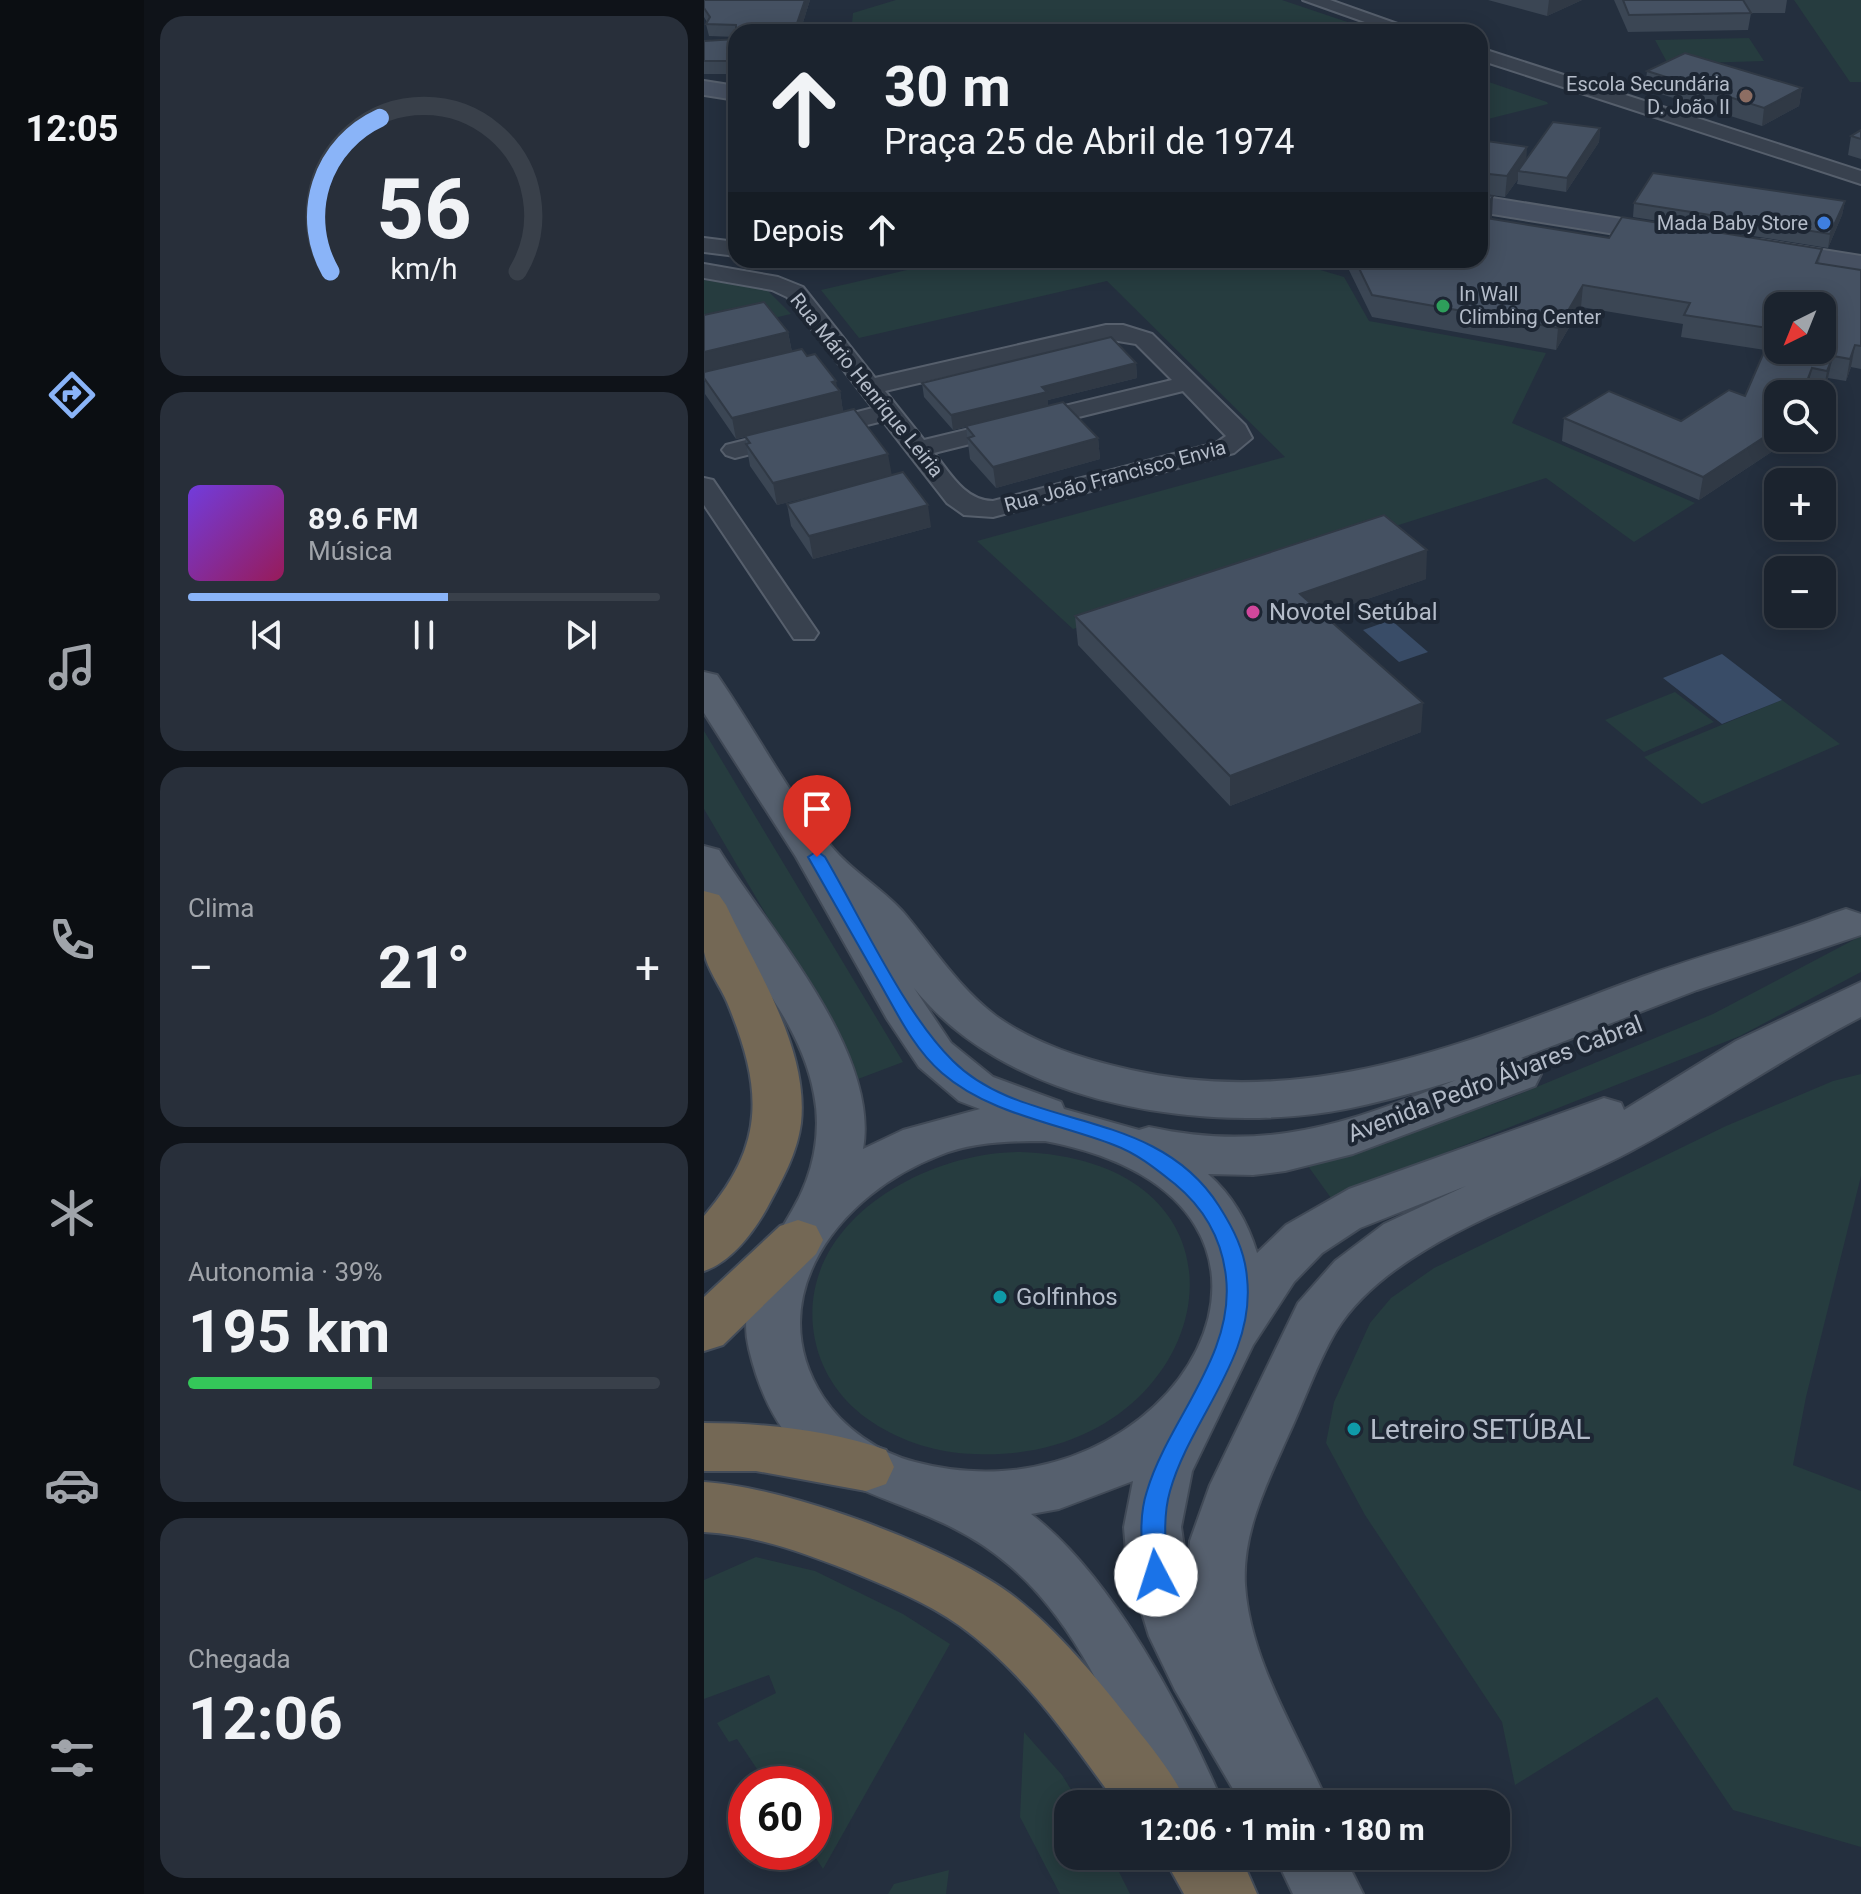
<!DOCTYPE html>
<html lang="pt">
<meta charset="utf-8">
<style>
:root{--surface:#1b232e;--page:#282f3a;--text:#f1f3f6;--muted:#a0a4aa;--line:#39404a;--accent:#8ab4f8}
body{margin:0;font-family:Roboto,sans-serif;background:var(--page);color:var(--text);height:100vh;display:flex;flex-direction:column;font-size:30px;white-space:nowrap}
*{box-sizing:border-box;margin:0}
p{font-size:26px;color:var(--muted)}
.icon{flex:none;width:44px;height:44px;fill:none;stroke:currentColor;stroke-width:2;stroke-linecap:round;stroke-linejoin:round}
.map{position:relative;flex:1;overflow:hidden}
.sheet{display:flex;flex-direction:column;gap:16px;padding:16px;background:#0f1319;width:560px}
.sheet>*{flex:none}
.banner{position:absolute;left:24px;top:24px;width:760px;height:244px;border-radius:24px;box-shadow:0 4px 20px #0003,0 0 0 2px var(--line);background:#1b232e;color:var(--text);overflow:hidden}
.needle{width:52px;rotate:223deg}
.tools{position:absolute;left:1060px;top:292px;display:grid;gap:16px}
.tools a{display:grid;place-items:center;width:72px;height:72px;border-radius:16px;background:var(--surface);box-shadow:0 4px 20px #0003,0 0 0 2px var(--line);font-size:40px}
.speed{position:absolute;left:24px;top:1766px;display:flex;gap:16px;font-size:40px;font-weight:700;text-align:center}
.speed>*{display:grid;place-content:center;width:104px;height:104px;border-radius:50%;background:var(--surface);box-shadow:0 4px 20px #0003,0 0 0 2px var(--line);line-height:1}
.speed .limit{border:12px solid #d22;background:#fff;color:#111}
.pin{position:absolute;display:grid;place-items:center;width:68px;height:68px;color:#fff;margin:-82px -34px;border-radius:50% 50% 50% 0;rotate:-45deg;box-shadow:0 0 8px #0007}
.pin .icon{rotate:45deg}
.me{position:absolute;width:88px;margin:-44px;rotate:355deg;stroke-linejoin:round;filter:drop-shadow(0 0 6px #0008)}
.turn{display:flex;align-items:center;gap:28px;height:168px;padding:0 24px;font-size:36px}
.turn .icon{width:104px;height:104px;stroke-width:2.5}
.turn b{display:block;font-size:56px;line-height:68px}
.then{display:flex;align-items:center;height:76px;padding:0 24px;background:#0003;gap:16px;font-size:30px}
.big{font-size:60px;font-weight:700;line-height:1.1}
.sheet .widget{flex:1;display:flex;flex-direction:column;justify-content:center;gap:12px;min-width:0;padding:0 28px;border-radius:24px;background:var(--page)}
.sheet .dial{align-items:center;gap:0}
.dial svg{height:208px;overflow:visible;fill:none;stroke:var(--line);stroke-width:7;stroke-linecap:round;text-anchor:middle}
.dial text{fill:var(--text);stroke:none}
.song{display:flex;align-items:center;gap:24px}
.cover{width:96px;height:96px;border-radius:12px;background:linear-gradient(135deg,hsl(260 70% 55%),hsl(330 70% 35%))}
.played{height:8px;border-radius:4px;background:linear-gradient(90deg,var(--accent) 55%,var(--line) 55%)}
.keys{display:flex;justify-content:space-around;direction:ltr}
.heat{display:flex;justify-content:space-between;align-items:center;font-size:44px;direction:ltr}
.charge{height:12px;border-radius:6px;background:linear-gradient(90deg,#34c759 39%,var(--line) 0)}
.trip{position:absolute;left:350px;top:1790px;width:456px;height:80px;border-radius:24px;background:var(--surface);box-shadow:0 4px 20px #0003,0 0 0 2px var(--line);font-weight:700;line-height:80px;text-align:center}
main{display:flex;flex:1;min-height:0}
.menu{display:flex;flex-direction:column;width:144px;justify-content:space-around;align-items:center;background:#0b0e12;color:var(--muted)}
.menu .icon{width:56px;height:56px}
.menu .active{color:var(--accent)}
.menu b{font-size:36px;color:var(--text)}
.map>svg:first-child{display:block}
.green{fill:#263c3f}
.water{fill:#394c67}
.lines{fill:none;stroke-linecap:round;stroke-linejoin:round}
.street-casing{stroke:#565f6c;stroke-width:4}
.secondary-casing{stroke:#565f6c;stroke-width:4}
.primary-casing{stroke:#414a57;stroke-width:4}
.highway-casing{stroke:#434c59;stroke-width:4}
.street{fill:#38414e;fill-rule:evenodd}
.secondary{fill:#465061;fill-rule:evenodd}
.primary{fill:#56606e;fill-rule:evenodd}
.highway{fill:#746855;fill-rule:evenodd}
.wall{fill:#3b4654}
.shaded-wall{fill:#303945}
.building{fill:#455162;stroke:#303945;stroke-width:2;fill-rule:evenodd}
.route{fill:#1a73e8;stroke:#114b97;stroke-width:2}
.education-dot{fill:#8d6e63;stroke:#1d2633;stroke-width:3}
.shop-dot{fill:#3f7fe0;stroke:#1d2633;stroke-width:3}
.leisure-dot{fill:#2e9e5b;stroke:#1d2633;stroke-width:3}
.hotel-dot{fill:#d1479c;stroke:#1d2633;stroke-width:3}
.culture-dot{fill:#0f9aa8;stroke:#1d2633;stroke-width:3}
.labels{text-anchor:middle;stroke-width:8;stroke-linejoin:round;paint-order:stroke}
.far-poi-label{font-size:20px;fill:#b4bcc9;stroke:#1d2633;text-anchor:end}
.far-street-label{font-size:20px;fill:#b4bcc9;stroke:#1d2633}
.poi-label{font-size:24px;fill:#b4bcc9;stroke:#1d2633;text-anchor:start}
.street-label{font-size:24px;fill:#b4bcc9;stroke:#1d2633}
.near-poi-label{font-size:28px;fill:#b4bcc9;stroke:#1d2633;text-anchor:start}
</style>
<main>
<nav class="menu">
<b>12:05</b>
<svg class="icon active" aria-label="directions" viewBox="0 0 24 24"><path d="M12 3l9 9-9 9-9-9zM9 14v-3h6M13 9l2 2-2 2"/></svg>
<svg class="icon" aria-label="music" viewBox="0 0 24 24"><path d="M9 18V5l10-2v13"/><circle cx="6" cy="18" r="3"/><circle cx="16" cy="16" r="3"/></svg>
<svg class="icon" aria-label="phone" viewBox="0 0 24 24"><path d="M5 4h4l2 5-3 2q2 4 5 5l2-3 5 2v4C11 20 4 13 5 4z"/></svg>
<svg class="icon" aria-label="climate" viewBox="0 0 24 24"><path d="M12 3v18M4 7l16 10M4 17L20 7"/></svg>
<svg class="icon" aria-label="car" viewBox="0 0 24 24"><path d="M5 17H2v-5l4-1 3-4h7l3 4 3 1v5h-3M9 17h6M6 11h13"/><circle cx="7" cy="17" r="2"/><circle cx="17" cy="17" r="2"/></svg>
<svg class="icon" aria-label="filters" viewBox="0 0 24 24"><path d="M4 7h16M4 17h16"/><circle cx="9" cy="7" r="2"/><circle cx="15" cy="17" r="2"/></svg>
</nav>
<section class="sheet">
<div class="widget dial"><svg viewBox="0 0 100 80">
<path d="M14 69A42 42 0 1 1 86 69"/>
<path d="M14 69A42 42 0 0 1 33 10" stroke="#8ab4f8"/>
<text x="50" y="56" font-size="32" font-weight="700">56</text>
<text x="50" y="72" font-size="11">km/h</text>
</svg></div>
<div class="widget">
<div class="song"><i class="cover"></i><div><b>89.6 FM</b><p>Música</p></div></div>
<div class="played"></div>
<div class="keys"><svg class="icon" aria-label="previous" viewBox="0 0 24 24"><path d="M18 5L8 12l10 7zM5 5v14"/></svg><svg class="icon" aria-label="pause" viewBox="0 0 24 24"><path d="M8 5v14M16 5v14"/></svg><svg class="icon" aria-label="next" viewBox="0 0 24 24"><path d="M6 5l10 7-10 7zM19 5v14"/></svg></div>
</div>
<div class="widget"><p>Clima</p>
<div class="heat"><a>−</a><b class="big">21°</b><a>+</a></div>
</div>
<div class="widget"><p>Autonomia · 39%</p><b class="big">195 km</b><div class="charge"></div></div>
<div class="widget"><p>Chegada</p><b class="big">12:06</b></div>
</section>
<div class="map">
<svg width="1157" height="1894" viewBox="0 0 1157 1894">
<rect width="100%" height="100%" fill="#242f3e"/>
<path class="green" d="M 192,0 L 578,0 L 673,32 L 138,32 L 148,24 L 149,13 Z
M 1090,0 L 1157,0 L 1157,82 L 1146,82 Z
M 1045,38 L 1060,61 L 964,64 L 951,40 Z
M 776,79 L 843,102 L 844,104 L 776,121 Z
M 246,260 L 583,260 L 640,277 L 665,321 L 842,353 L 808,423 L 991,503 L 930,542 L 842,478 L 369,629 L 273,541 L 581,457 L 403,281 L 155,338 L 117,290 Z
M 0,280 L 63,290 L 87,314 L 0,334 Z
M 971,692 L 1010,722 L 940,752 L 901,720 Z
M 1078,700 L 1136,744 L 998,804 L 940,757 Z
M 0,731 L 199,1062 L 154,1079 L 93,967 L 0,809 Z
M 1157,936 L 1157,972 L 1036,1036 L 627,1198 L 604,1166 L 804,1099 L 1009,1014 Z
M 1157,1074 L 1157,1176 L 1102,1397 L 1089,1465 L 1157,1491 L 1157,1847 L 1029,1810 L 953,1697 L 811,1785 L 798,1722 L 661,1515 L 622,1443 L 630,1402 L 666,1323 L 687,1298 L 730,1268 L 1022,1126 L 1129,1081 Z
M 316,1152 C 583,1161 510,1465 271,1454 C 234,1453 198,1442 168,1422 C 139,1403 118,1374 111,1340 C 88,1225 219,1152 316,1152 Z
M 52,1557 L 111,1571 L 199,1614 L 246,1644 L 119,1869 L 108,1852 L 110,1784 L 63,1784 L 33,1739 L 25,1742 L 13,1723 L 72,1693 L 65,1675 L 0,1699 L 0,1580 Z
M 320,1732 L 358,1775 L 376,1804 L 364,1804 L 364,1856 L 407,1856 L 426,1894 L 356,1894 L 316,1817 Z
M 245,1870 L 242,1894 L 184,1894 L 190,1884 Z"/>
<path class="water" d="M 687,620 L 724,652 L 695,662 L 659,630 Z
M 1018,654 L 1078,700 L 1018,724 L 959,678 Z"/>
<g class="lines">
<defs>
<path id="street" d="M 599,0 L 626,0 L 716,32 L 689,32 Z
M 776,48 L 1157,171 L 1157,184 L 776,60 Z
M 0,238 L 32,242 L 32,256 L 0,252 Z
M 0,264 L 74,277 L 99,287 L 171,378 L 402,325 L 419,325 L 448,334 L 541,425 L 548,438 L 530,453 L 289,517 L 260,515 L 243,503 L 179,421 L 31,458 L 22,455 L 18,450 L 22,445 L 169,408 L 83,297 L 68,290 L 0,278 ZM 402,339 L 432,344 L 468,380 L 220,440 L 181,391 ZM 479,391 L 522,436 L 512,443 L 289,501 C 261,501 246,473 230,453 Z
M 0,478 L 9,480 L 114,633 L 110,639 L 90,639 L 86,633 L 0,505 Z"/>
<path id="secondary" d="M 0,81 L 32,86 L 32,100 L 0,95 Z
M 776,196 L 973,228 L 983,230 L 987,236 L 983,242 L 973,244 L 776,212 Z
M 1057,240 L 1157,256 L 1157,274 L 1047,255 L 1043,249 L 1047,243 Z"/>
<path id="primary" d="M 0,672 L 13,675 C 51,730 85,795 127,846 C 147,871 178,888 200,913 C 230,949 255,988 292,1016 C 332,1045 380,1059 427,1070 C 612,1111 768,1040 938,977 C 1001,954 1065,938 1127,914 L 1142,909 L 1157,914 L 1157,935 L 993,990 L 817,1058 L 831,1062 L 837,1074 L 831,1086 L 649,1154 L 581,1171 L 549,1175 L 504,1174 C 528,1195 544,1223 553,1253 L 582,1225 L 645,1189 L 900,1098 L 917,1103 L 920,1110 L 1032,1041 L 1157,982 L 1157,1017 C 1078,1058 1006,1109 927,1151 C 836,1200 688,1240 632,1331 C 613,1363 600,1402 584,1436 C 563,1483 538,1532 541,1585 C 546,1662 594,1734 624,1804 L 560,1804 L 557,1796 L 551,1798 L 529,1789 L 471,1690 L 445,1636 L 423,1564 L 420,1527 L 429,1481 L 355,1509 L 327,1514 C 408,1576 479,1710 519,1804 L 454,1804 C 413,1723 376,1625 305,1565 C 202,1476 85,1517 45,1349 C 32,1297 65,1251 89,1209 C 109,1175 118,1133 110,1094 C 100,1037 61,987 29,940 C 20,928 3,909 0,895 C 0,880 0,861 0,846 L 15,850 C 65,930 176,1052 159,1149 L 199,1130 L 276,1109 L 255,1101 L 215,1067 L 183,1019 L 92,857 L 0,713 ZM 210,988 C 299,1099 476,1130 610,1114 C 658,1108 705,1094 752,1080 C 642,1124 563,1153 445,1127 L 435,1130 L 360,1109 L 357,1102 L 289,1077 L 247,1043 ZM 341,1141 C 660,1201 470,1531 211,1462 C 175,1453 139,1428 119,1397 C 54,1296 138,1193 234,1156 C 267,1142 305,1141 341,1141 ZM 762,1186 L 680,1224 L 631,1261 L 594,1303 L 506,1485 L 486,1541 L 484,1575 L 477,1527 L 488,1471 L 549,1345 L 590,1282 L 618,1253 L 656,1228 Z
M 571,1856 L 640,1856 L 659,1894 L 589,1894 Z"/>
<path id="highway" d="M 0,891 L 15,895 L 22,905 C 52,969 105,1048 97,1123 C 93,1154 78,1180 63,1208 C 49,1233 27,1262 0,1271 L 0,1216 C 63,1143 58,1087 23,1002 C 16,986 3,969 0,952 C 0,933 0,910 0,891 Z
M 94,1220 L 112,1226 L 119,1240 L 112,1254 L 19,1345 L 0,1351 L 0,1297 L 76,1226 Z
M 0,1423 C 60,1423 125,1430 182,1450 L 190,1467 L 182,1484 L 162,1491 L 52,1471 L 0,1471 Z
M 0,1482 C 83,1487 247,1547 312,1598 C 355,1632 391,1676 425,1719 C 446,1746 469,1772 483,1804 L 413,1804 C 367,1741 320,1672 256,1626 C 221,1601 180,1585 141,1569 C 95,1551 50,1535 0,1532 Z
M 459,1856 L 531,1856 L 543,1871 L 553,1894 L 480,1894 Z"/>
</defs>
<use href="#street" class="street-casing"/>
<use href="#secondary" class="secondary-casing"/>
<use href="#primary" class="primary-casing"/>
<use href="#highway" class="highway-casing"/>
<use href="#street" class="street"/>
<use href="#secondary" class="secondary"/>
<use href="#primary" class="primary"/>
<use href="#highway" class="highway"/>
</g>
<path class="wall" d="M 0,0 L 106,0 L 96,32 L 32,32 L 32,37 L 5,36 L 2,24 L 3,22 L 0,17 Z
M 784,0 L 878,0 L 843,16 Z
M 910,0 L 1083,0 L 1081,13 L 1047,13 L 1044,30 L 924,32 Z
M 32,39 L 32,74 L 0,74 L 0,41 Z
M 943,71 L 1098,88 L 1095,106 L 1058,126 L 941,89 Z
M 896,128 L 895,142 L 862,192 L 813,184 L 814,179 L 801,197 L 780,194 L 788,217 L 786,219 L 905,238 L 1118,249 L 1115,263 L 1157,270 L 1157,369 L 1147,367 L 1142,381 L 1124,378 L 1119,393 L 1103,390 L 1084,441 L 995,500 L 858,441 L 860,418 L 977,421 L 1041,396 L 1061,350 L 977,337 L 979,324 L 877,307 L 852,350 L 668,317 L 640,260 L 776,260 L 776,140 L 822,160 Z
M 1157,130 L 1157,159 L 1144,155 L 1147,136 Z
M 1141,201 L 1138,215 L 1124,248 L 929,217 L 930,203 Z
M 142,260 L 188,260 L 152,269 Z
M 0,315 L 84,332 L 88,352 L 103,356 L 133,388 L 136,391 L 139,412 L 227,527 L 109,559 L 87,526 L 83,504 L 163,482 L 73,505 L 46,466 L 41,437 L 32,439 L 1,394 Z
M 432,363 L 433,378 L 344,400 L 344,406 L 394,438 L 396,459 L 292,488 L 266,459 L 262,427 L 249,430 L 220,397 L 218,383 Z
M 722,579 L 619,614 L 717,732 L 526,806 L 374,645 L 371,616 Z"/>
<path class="shaded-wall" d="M 101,0 L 106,0 L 96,32 L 90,32 Z
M 845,0 L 878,0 L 843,16 Z
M 1098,88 L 1095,106 L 1058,126 L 1060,108 Z
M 896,128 L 895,142 L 862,192 L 863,178 Z
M 823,147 L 822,167 L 814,171 L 814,179 L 801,197 L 803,176 Z
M 789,196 L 788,217 L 776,234 L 776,215 Z
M 1141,201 L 1138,215 L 1124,248 L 1126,234 Z
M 150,260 L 188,260 L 152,269 Z
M 879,285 L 877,307 L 852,350 L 854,328 Z
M 84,332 L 88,353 L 0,374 L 0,352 Z
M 1151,345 L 1147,367 L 1142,381 L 1146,359 Z
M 1129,356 L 1124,378 L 1119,393 L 1123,371 Z
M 432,363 L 433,378 L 344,400 L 344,407 L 249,430 L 247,415 L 338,387 Z
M 1108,368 L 1102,394 L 1098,394 Z
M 132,381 L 134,392 L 136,391 L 139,412 L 32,439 L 28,418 Z
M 1074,428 L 1074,438 L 1085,438 L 1084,441 L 995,500 L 999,477 Z
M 394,438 L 396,459 L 292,488 L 289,467 Z
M 184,454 L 188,476 L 73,505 L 69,483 Z
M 224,505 L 227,527 L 109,559 L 105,536 Z
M 723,550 L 722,579 L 596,622 L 596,594 Z
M 719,703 L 717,732 L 526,806 L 526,776 Z"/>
<path class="building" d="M 0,0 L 101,0 L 90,32 L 32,32 L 32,25 L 2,24 L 6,17 L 0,8 Z
M 919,0 L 1039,0 L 1047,13 L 925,15 Z
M 32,39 L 32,61 L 0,61 L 0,41 Z
M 981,53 L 1098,88 L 1060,108 L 943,71 Z
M 849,122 L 896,128 L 863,178 L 814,171 Z
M 1157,130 L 1157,139 L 1147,136 Z
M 776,140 L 823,147 L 803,176 L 776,173 Z
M 949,173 L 1141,201 L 1126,234 L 930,203 Z
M 776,194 L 789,196 L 776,215 Z
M 776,217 L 905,238 L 918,217 L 1118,249 L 1112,263 L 1157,270 L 1157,346 L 1151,345 L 1146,359 L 1129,356 L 1123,371 L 1108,368 L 1098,394 L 1074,394 L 1074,428 L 999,477 L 860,418 L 905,391 L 977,421 L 1025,390 L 1041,396 L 1070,329 L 980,315 L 986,303 L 879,285 L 854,328 L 668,295 L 651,260 L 776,260 ZM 1074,306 L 1118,306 L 1118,350 L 1074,350 Z
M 60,302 L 84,332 L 0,352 L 0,315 Z
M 407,337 L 432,363 L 338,387 L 343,392 L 247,415 L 218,383 Z
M 98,349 L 103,356 L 111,354 L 132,381 L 128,382 L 136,391 L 28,418 L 0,378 L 0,372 Z
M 359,402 L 394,438 L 289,467 L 264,438 L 270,436 L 262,426 Z
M 150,409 L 184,454 L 69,483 L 42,444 L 46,443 L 41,436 Z
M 199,472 L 224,505 L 105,536 L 83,504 Z
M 680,515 L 723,550 L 596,594 L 719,703 L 526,776 L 371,616 Z"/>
<path class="route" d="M 113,851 L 121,857 C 157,918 200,1013 249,1061 C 320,1132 451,1105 515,1206 C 529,1228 541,1251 543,1278 C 552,1357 486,1419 466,1491 C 458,1519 462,1547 464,1575 L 461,1583 L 452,1586 L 444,1583 L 440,1575 C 438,1547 434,1518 443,1491 C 464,1420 531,1356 522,1277 C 518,1240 500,1208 471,1184 C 452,1169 434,1154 410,1145 C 353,1123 285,1114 238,1073 C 209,1048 192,1011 173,978 C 150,938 127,897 104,857 Z"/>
<circle class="education-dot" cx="1042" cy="96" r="8"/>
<circle class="shop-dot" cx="1120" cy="223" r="8"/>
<circle class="leisure-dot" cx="739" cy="306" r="8"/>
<circle class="hotel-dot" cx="549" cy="612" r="8"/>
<g class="culture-dot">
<circle cx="296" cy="1297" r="8"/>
<circle cx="650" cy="1429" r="8"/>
</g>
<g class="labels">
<g class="far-poi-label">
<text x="1026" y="91">Escola Secundária<tspan x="1026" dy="23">D. João II</tspan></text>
<text x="1104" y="230">Mada Baby Store</text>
<text x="755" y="301" text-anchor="start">In Wall<tspan x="755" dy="23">Climbing Center</tspan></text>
</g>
<g class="far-street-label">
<text transform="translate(163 385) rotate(51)" y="7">Rua Mário Henrique Leiria</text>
<text transform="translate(411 476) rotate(-15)" y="7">Rua João Francisco Envia</text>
</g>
<g class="poi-label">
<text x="565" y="620">Novotel Setúbal</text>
<text x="312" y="1305">Golfinhos</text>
</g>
<g class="street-label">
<text transform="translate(791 1079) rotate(-21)" y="8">Avenida Pedro Álvares Cabral</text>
</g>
<g class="near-poi-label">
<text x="666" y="1439">Letreiro SETÚBAL</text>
</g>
</g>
</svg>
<div class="tools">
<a><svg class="needle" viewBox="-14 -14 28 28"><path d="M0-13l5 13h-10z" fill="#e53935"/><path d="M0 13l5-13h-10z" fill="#a0a4aa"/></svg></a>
<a><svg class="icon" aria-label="search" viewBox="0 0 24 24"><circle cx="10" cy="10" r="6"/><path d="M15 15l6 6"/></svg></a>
<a>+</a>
<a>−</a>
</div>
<div class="speed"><div class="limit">60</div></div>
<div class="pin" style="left:113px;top:857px;background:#d93025"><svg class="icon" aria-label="arrive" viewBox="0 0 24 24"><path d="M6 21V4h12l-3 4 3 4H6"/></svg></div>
<svg class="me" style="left:452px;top:1575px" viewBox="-20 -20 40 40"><circle r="19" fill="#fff"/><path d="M0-13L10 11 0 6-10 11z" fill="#1a73e8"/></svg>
<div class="trip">12:06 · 1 min · 180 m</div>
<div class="banner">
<div class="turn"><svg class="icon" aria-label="ahead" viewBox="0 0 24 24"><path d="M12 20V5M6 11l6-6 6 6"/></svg><div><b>30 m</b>Praça 25 de Abril de 1974</div></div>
<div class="then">Depois<svg class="icon" aria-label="ahead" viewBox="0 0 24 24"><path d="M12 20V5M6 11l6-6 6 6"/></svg></div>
</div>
</div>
</main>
